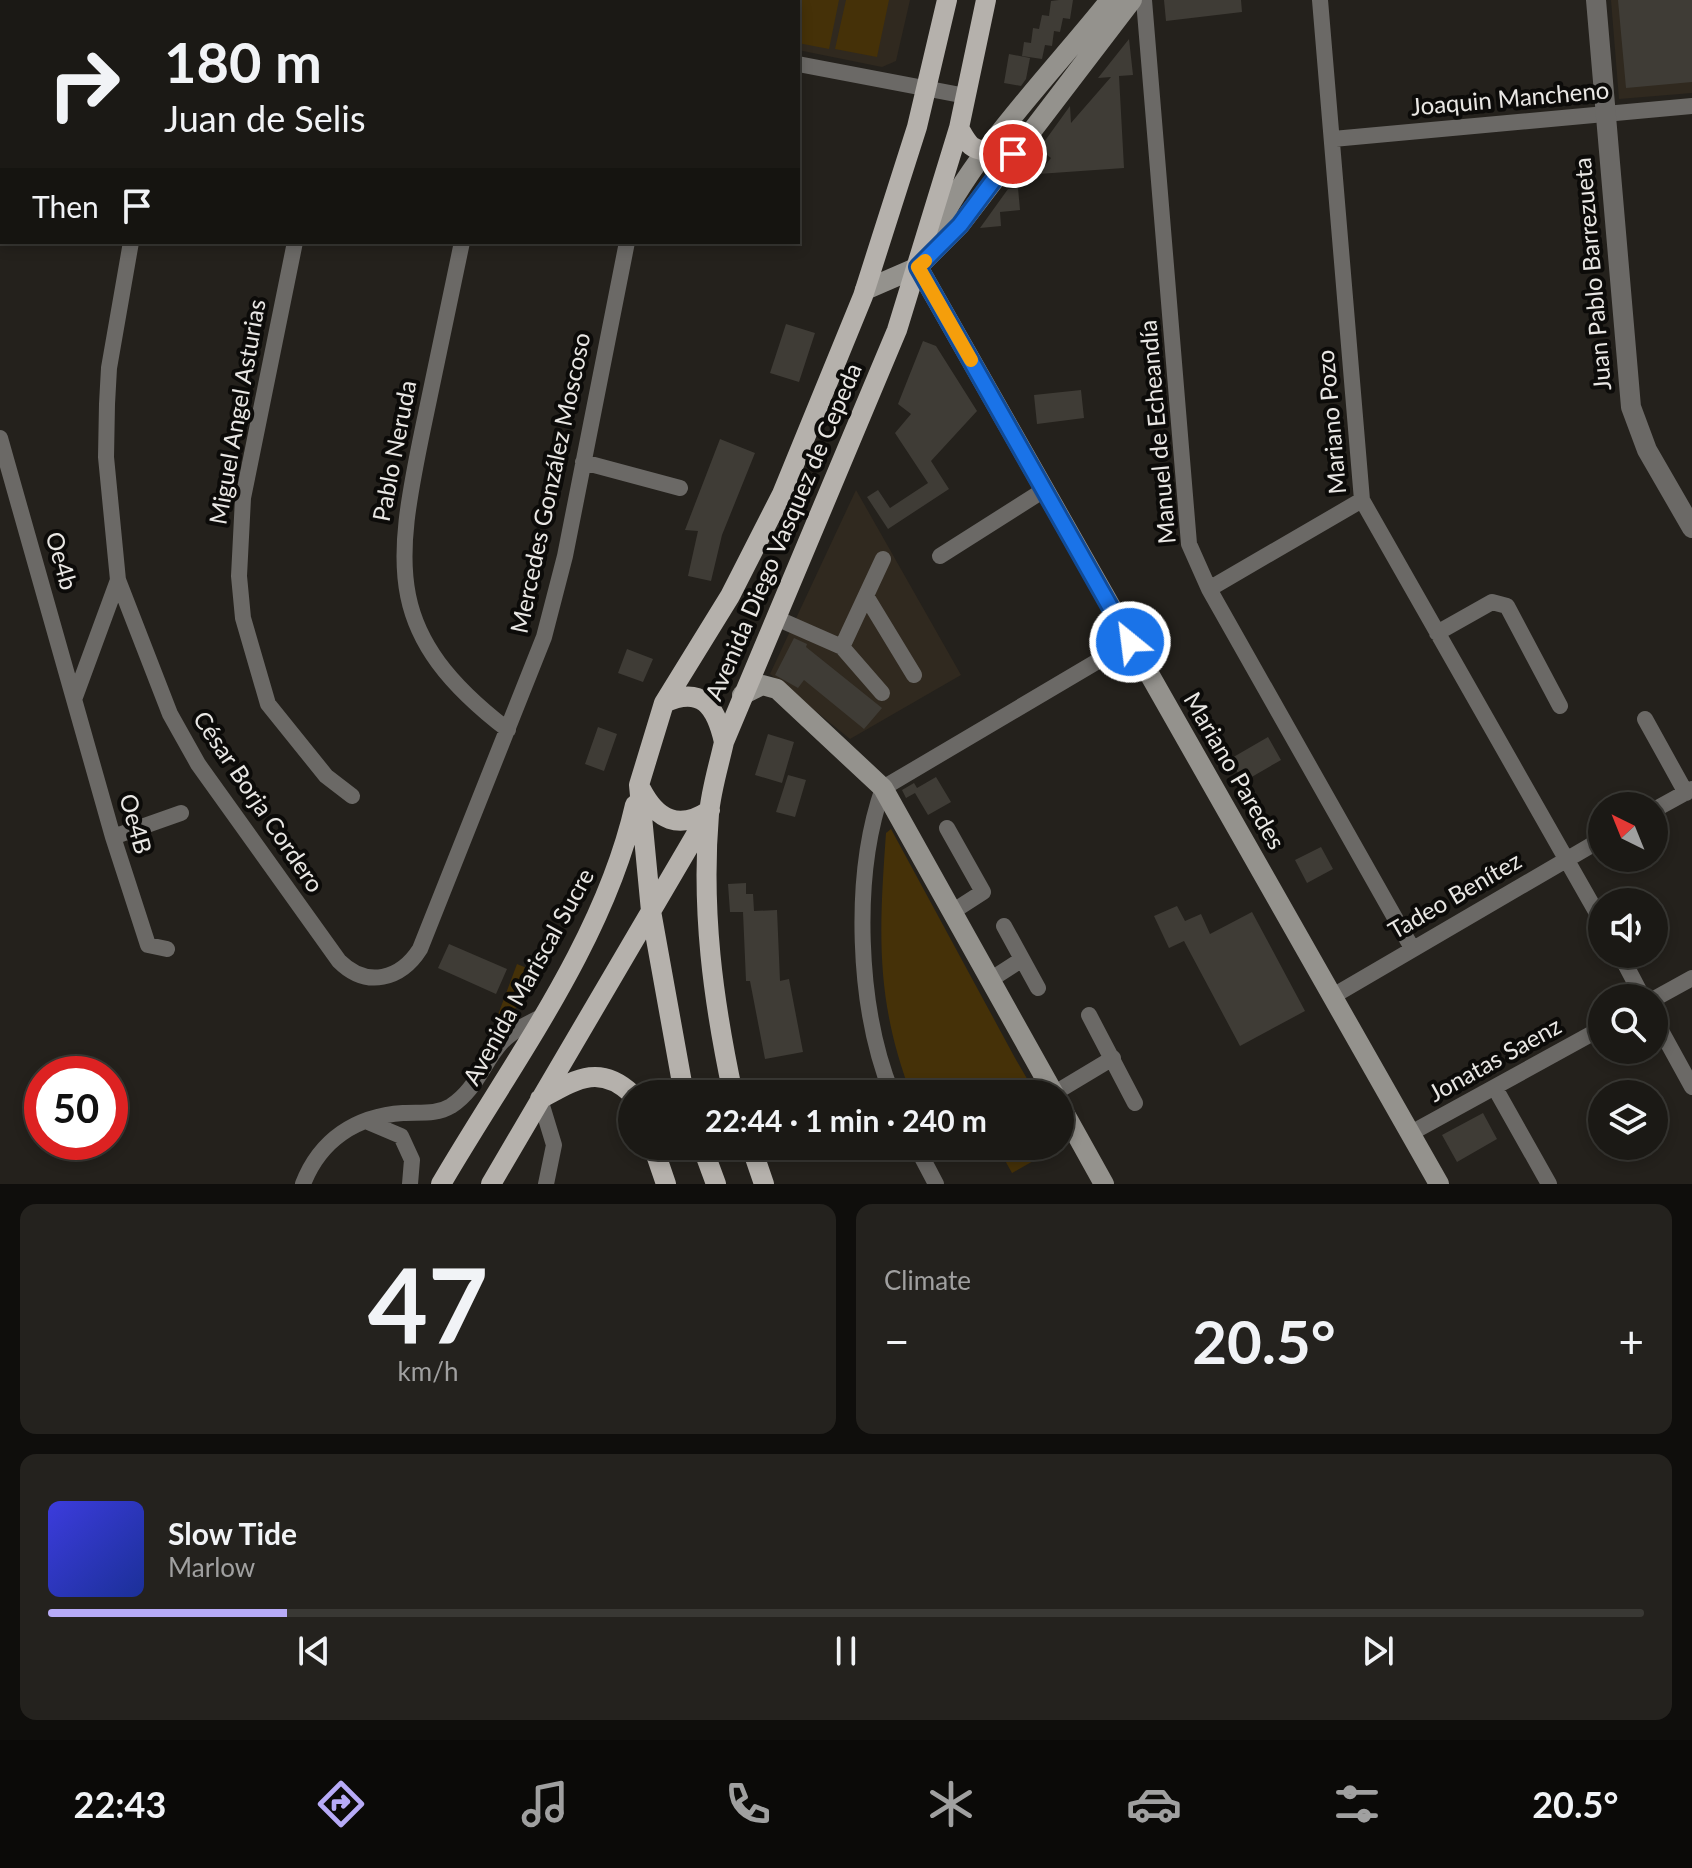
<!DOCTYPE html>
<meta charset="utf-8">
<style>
:root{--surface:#1b1915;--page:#24221e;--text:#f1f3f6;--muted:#a0a0a0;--line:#393834;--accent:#b7abf7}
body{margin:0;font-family:Lato,sans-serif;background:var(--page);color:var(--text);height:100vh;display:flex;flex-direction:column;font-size:30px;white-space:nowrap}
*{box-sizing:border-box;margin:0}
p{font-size:26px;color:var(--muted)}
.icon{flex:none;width:44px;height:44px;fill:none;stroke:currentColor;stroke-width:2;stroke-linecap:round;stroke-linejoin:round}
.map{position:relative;height:1184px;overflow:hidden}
.side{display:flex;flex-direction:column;gap:20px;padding:20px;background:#0f0e0c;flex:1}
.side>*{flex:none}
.hud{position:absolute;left:0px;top:0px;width:800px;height:244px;box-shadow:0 4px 12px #0003,0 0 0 2px var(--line);background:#1b1915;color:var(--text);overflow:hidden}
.needle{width:52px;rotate:317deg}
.fabs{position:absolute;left:1588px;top:792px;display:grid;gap:16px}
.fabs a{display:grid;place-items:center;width:80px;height:80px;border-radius:50%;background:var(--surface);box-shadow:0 4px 12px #0003,0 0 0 2px var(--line);font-size:40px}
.speed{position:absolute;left:24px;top:1056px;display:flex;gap:16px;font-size:40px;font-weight:700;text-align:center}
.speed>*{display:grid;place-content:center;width:104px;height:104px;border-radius:50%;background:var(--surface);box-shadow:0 4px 12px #0003,0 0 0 2px var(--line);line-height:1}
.speed .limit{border:12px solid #d22;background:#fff;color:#111}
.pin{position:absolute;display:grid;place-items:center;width:68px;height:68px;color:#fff;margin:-34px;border:4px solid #fff;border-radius:50%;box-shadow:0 2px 8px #0007}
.me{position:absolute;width:88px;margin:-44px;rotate:331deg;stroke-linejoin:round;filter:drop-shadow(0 0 6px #0008)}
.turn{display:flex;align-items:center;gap:28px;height:168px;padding:0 32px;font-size:36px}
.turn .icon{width:104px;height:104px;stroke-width:2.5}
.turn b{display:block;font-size:56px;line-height:68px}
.then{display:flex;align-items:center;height:76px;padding:0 32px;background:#0003;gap:16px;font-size:30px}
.big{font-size:60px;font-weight:700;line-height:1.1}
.side .widget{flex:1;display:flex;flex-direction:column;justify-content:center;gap:12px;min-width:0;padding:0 28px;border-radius:16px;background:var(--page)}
.side .dial{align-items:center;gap:0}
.dial b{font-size:104px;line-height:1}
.song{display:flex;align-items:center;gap:24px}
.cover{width:96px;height:96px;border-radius:12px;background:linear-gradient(135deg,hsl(240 70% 55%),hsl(230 70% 35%))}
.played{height:8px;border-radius:4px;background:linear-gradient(90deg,var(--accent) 15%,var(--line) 15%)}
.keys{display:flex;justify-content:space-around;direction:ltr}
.heat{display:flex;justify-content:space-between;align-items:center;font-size:44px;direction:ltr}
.side .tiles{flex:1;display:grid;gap:20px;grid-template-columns:1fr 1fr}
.widget:last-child{grid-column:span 2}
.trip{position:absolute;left:618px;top:1080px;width:456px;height:80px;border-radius:40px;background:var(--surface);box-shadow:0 4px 12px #0003,0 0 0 2px var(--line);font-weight:700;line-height:80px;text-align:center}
.menu{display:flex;height:128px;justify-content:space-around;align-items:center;background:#0b0a08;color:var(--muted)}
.menu .icon{width:56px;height:56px}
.menu .on{color:var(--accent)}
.menu b{font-size:36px;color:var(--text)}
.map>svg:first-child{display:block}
.built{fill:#30291f}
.green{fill:#453108}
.building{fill:#3f3c36}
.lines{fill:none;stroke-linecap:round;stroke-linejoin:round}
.minor{stroke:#6b6966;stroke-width:16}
.tertiary{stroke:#6b6966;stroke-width:20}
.secondary{stroke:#94928d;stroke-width:20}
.primary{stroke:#b5b1ac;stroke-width:20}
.route-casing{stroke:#114b97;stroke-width:20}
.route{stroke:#1a73e8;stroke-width:14}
.slow{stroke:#f59e0b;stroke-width:14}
.labels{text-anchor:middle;stroke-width:8;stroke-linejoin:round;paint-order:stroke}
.street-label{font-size:24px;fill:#e9e7e4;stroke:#0c0b09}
</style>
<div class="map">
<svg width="1692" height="1184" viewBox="0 0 1692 1184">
<rect width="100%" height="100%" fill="#24211c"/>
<path class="built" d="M 695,0 L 910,0 L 896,61 L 882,67 L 798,50 L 798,2 Z
M 1611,0 L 1692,0 L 1692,93 L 1619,99 Z
M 856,490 L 961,675 L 850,739 L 770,674 Z"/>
<path class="green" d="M 701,0 L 839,0 L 829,49 L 798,43 L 798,2 Z
M 846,0 L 889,0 L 877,57 L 835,49 Z
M 891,829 L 1015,1058 L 1036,1094 L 911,1094 C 875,999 879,932 886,833 Z
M 517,964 L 539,973 L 526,999 L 493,1028 Z
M 997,1146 L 1060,1146 L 1012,1173 Z"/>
<path class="building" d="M 1059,0 L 1073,0 L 1070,19 L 1063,18 L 1060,32 L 1054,31 L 1052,46 L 1045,45 L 1042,59 L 1022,56 L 1024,42 L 1031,43 L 1033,28 L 1039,29 L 1042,15 L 1049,16 L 1051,1 Z
M 1164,0 L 1241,0 L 1242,12 L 1166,21 Z
M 1618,0 L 1692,0 L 1692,82 L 1626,88 Z
M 1129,39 L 1133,75 L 1119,76 L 1124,168 L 1038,174 L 1051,158 L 1039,149 L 1070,106 L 1071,123 L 1111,77 L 1098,78 Z
M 1009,54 L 1030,58 L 1026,79 L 1021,86 L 1004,83 Z
M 1018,188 L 1020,210 L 1000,212 L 1001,226 L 980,228 L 1008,189 Z
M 786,324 L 815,333 L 799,382 L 770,373 Z
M 923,341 L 936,346 L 977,411 L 931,461 L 949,489 L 888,529 L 867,497 L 878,490 L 890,508 L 928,483 L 895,433 L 911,414 L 898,404 Z
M 1081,390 L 1084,418 L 1037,424 L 1034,395 Z
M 720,439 L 755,453 L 722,535 L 711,581 L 688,576 L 698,531 L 685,530 Z
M 794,638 L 807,644 L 806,647 L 882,708 L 864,729 L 804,680 L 798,688 L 775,675 Z
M 627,649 L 653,659 L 643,682 L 618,673 Z
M 598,727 L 617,734 L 604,771 L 585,764 Z
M 768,734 L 794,742 L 782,783 L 755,775 Z
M 1268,737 L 1281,760 L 1243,782 L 1230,759 Z
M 788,775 L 806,780 L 795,817 L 776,812 Z
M 936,777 L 951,802 L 928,815 L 915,793 L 906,798 L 902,790 L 914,783 L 917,788 Z
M 1321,847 L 1333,869 L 1307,883 L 1295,860 Z
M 746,883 L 746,894 L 753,894 L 754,911 L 777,910 L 780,981 L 789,979 L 803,1052 L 765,1059 L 750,981 L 746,981 L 743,912 L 746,912 L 730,912 L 728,884 Z
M 1177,906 L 1185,921 L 1201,914 L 1210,934 L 1252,912 L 1305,1011 L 1240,1046 L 1184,941 L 1169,948 L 1154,916 Z
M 449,944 L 507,969 L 496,994 L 438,968 Z
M 1483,1113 L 1497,1139 L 1457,1162 L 1442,1135 Z"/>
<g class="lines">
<path class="minor" d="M 492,0 L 501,2
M 1144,0 L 1189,544 L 1209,589 L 1412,948
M 1320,0 L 1362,500 L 1602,922
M 173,2 L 174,0
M 343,2 L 344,0
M 687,2 L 687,0
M 798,64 L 966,96
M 1333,139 L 1692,106
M 131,242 L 109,368 L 107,404 L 106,457 L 118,580 L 170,714 L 198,764 L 339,961 C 367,989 401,979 420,949 L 544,637 L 565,556 L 627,242
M 295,242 L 243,498 L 239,576 L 243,618 L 268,704 L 326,776 L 352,796
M 462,242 C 449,304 436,366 423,428 C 394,568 384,635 508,730
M 0,438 L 113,837 L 148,945 L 167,949
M 583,462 L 680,488
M 940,556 L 1044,490
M 1209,589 L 1362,500
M 866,596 L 914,675
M 776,618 L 842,647 L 882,693
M 1437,633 L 1492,602 L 1507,606 L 1560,706
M 842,647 L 883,559
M 75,697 L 118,580
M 1645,719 L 1686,793
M 1654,810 L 1692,789
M 947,828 L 983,892 L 952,912
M 113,837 L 181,813
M 1004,926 L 1038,988
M 1620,954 L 1643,998
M 990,980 L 1021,960
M 1333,996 L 1602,839
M 1654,999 L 1692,978
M 1089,1015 L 1135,1103
M 1654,1018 L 1692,1087
M 1495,1088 L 1549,1184
M 892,1094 C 857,1007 852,876 883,788 L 1130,642
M 1053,1094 L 1113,1058
M 540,1099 L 554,1145 L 546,1184
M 368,1122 L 401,1136 L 412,1160 L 410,1184
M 1411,1133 L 1602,1028
M 916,1146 L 936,1184
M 303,1184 C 320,1140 356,1116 403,1113 C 420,1112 436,1115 451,1106 C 476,1090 483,1063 501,1043 C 512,1031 529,1023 543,1016"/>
<path class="tertiary" d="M 1596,0 L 1631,407 L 1647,450 L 1692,528"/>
<path class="secondary" d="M 932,238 C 972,153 1051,74 1110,0
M 918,267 L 1439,1184
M 865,290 L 918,267 L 960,225 L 1132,0
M 742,695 L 762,685 L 777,689 L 883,788 L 1054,1094
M 1060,1105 L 1104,1184"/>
<path class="primary" d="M 959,128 C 967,142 971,152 989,150
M 664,703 C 702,685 716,707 724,742
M 641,789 C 657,820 679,831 710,810
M 684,1094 L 651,911 L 639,785 L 664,703 L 730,596 L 782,494 L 863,296 L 917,127 L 947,0
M 733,1094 C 713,1000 701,911 709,814 C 711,790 719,765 724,742 L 897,330 L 959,128 L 986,0
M 540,1099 C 575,1080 599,1063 632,1094
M 653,1146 L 666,1184
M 702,1146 L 716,1184
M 751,1146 L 764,1184
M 441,1184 C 511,1064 604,942 635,805
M 491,1184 L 708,814"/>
</g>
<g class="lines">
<defs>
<path id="route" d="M 1013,154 L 960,225 L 918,267 L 1130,642"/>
</defs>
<use href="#route" class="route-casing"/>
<use href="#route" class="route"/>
<path class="slow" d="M 925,261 L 918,267 L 971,360"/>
</g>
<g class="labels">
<g class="street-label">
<text transform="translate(1510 99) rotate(-5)" y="8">Joaquin Mancheno</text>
<text transform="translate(1593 274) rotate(-95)" y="8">Juan Pablo Barrezueta</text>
<text transform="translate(238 412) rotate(-80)" y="8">Miguel Angel Asturias</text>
<text transform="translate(1332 422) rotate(-95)" y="8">Mariano Pozo</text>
<text transform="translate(1158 432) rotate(-95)" y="8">Manuel de Echeandía</text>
<text transform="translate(395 451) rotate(-79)" y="8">Pablo Neruda</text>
<text transform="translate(551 483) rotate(-78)" y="8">Mercedes González Moscoso</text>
<text transform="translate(784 532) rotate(-67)" y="8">Avenida Diego Vasquez de Cepeda</text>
<text transform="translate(61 561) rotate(74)" y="8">Oe4b</text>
<text transform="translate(1234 771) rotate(60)" y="8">Mariano Paredes</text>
<text transform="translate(258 802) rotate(56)" y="8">César Borja Cordero</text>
<text transform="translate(135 824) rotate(74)" y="8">Oe4B</text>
<text transform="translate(1455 896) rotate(-30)" y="8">Tadeo Benítez</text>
<text transform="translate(529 977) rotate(-61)" y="8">Avenida Mariscal Sucre</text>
<text transform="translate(1495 1060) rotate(-29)" y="8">Jonatas Saenz</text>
</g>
</g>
</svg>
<div class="fabs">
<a><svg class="needle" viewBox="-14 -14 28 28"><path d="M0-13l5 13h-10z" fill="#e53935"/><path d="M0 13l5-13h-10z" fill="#a0a0a0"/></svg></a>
<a><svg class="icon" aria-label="sound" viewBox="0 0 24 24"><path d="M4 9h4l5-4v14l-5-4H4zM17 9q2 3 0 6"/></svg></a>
<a><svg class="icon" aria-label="search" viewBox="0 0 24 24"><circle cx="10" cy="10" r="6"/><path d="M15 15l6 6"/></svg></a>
<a><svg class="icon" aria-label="layers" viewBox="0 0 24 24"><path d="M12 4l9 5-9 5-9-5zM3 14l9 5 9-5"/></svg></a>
</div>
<div class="speed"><div class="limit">50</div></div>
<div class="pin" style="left:1013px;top:154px;background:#d93025"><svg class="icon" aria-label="arrive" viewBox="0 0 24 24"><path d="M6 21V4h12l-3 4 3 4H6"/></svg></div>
<svg class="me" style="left:1130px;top:642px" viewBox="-20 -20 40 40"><circle r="17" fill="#1a73e8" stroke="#fff" stroke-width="3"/><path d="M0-11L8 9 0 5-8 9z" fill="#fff"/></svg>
<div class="trip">22:44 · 1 min · 240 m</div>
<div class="hud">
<div class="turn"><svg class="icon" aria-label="right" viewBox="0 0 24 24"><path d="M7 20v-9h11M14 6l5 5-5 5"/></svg><div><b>180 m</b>Juan de Selis</div></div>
<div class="then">Then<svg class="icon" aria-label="arrive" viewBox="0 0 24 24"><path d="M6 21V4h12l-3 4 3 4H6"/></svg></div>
</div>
</div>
<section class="side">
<div class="tiles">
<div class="widget dial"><b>47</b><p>km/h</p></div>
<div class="widget"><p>Climate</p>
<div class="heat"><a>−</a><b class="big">20.5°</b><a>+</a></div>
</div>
<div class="widget">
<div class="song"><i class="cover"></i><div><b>Slow Tide</b><p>Marlow</p></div></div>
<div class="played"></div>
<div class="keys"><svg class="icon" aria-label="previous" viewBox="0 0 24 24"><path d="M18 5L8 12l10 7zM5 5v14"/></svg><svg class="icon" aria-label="pause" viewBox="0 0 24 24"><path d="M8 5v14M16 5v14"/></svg><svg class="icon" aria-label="next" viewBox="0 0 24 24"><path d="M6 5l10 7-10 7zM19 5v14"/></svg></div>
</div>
</div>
</section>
<nav class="menu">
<b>22:43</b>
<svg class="icon on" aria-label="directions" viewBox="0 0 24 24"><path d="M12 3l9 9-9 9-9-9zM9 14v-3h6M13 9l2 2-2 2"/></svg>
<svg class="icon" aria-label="music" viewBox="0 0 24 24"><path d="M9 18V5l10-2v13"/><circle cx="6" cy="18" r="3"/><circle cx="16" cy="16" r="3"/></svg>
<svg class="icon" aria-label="phone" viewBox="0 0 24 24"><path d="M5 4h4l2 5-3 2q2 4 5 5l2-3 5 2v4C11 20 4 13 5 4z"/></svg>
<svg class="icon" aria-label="climate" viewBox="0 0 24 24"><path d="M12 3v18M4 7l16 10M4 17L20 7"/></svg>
<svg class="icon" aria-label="car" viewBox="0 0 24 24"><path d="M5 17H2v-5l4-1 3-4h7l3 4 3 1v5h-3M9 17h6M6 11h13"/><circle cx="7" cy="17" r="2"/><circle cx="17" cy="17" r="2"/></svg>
<svg class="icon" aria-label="filters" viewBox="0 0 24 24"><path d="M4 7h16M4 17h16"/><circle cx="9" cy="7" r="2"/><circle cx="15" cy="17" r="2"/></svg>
<b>20.5°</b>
</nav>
